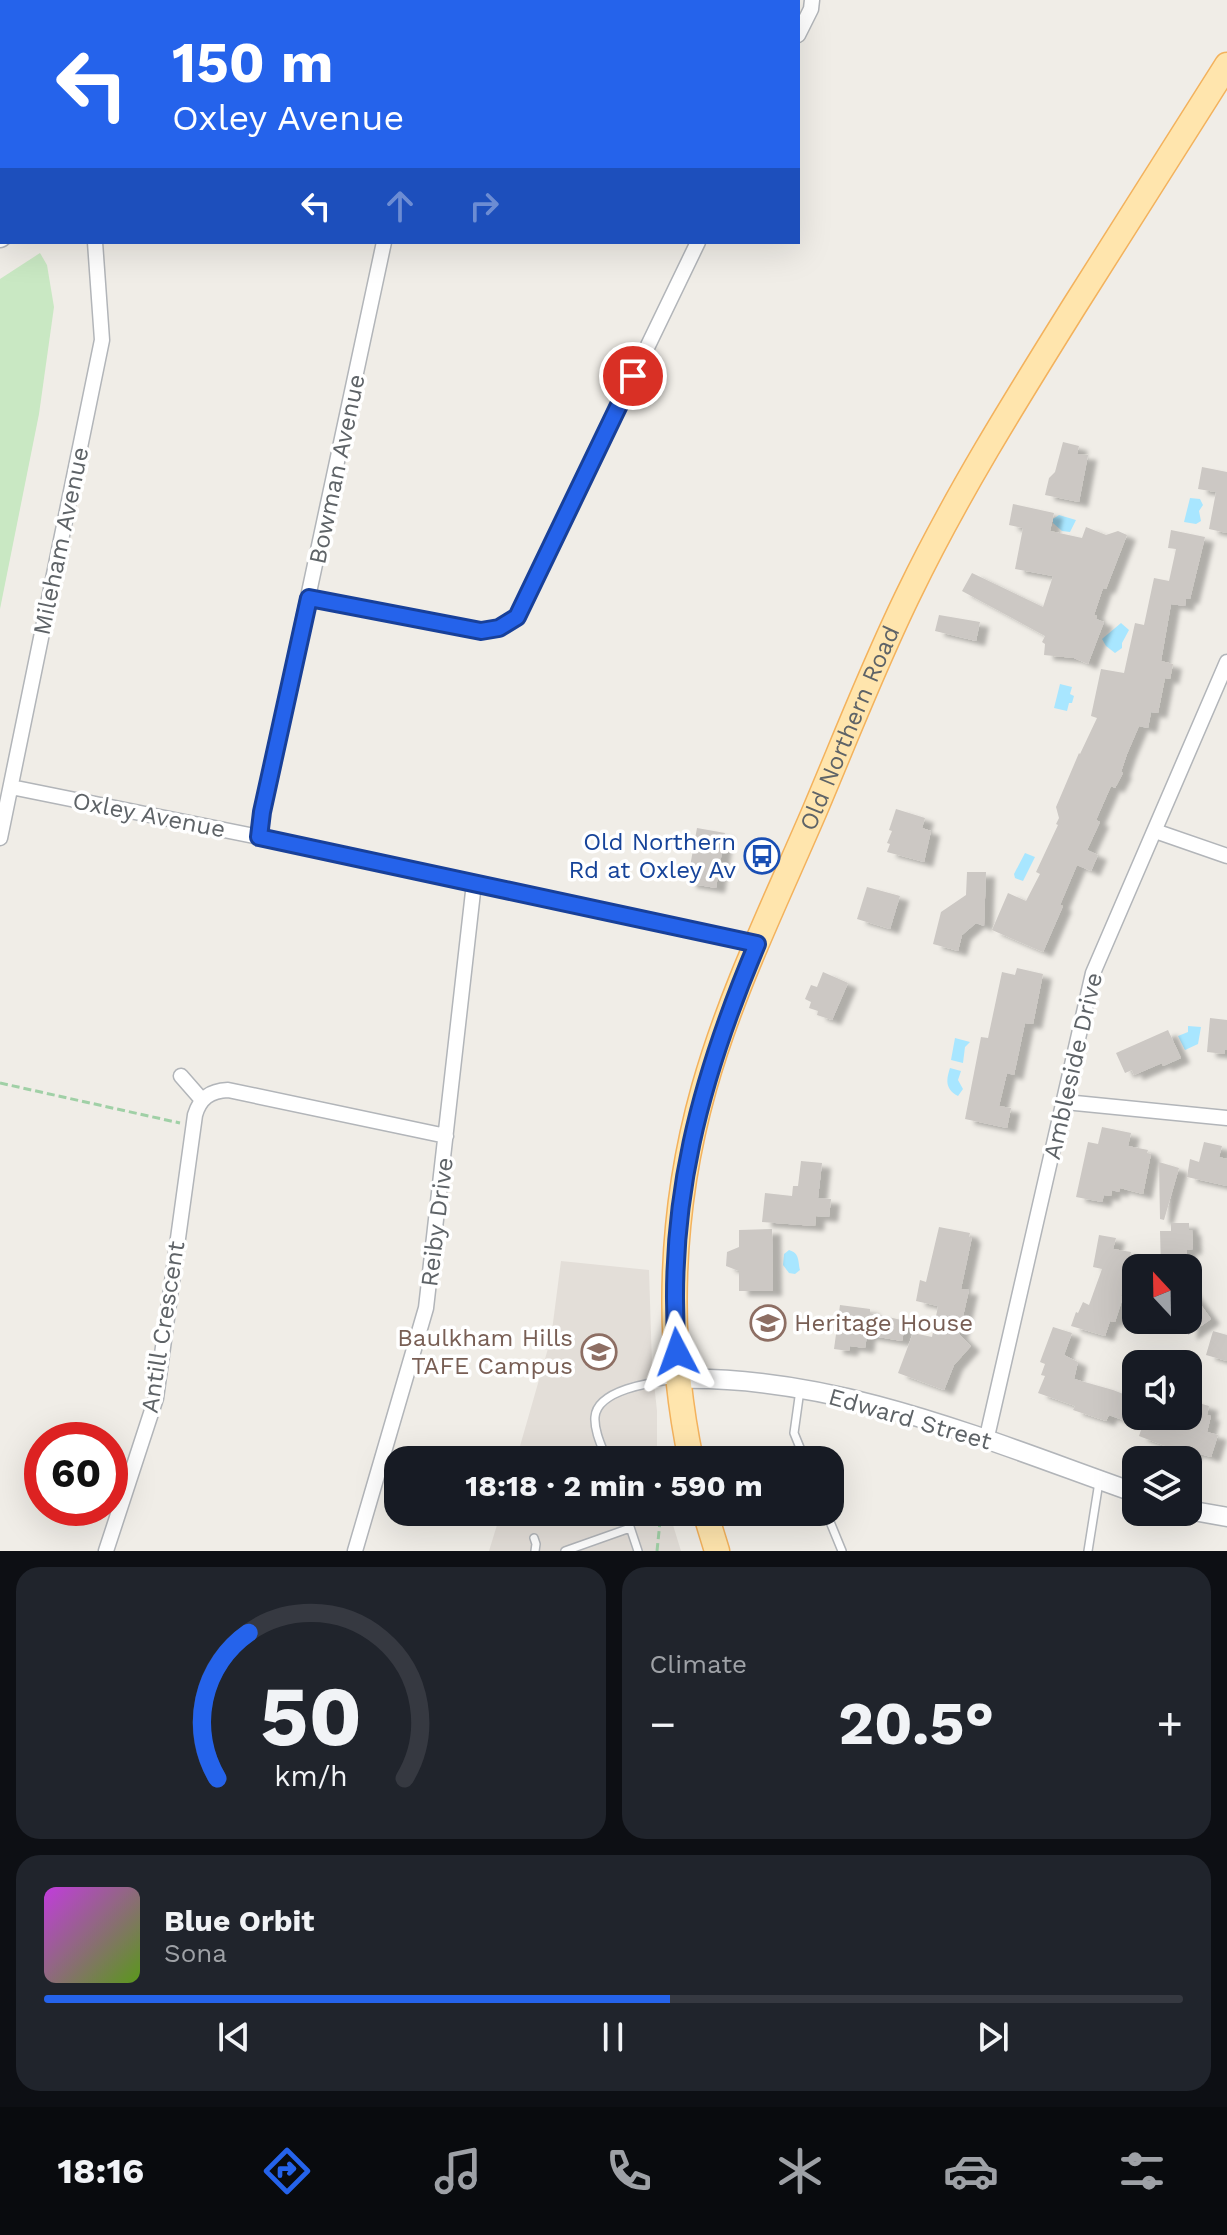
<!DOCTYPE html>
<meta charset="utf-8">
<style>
:root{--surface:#171b24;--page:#20242c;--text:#f1f3f6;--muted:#9ea1a6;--line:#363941;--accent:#2563eb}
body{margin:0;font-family:"Work Sans",sans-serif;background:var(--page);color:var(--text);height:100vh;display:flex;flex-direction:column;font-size:30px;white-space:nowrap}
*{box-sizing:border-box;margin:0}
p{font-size:26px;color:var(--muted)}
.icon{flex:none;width:44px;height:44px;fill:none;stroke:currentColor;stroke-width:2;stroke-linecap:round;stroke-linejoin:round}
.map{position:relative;height:1551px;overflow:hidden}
.details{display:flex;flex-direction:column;gap:16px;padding:16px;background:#0d0f14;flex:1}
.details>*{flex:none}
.guide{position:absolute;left:0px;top:0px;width:800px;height:244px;box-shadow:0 8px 32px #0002;background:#2563eb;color:#fff;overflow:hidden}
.needle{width:52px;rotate:338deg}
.tools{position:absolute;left:1122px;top:1254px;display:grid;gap:16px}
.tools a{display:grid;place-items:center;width:80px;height:80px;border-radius:16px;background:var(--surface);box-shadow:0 8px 32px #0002;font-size:40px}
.speed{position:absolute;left:24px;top:1422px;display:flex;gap:16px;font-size:40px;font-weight:700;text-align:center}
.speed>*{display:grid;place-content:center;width:104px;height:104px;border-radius:50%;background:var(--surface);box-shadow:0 8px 32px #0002;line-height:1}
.speed .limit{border:12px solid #d22;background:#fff;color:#111}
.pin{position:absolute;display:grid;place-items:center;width:68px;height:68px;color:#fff;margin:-34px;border:4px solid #fff;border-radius:50%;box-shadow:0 2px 8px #0007}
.me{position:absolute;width:88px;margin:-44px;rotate:356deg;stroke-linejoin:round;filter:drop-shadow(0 0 6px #0008)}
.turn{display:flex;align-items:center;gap:28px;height:168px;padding:0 40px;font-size:36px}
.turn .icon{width:104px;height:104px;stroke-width:2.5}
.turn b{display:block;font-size:56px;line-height:68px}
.lanes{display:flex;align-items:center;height:76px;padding:0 40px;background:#0003;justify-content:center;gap:40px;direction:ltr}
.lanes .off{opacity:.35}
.big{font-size:60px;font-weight:700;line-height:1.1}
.details .card{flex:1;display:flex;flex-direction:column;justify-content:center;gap:12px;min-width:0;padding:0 28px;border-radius:24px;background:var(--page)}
.details .dial{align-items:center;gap:0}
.dial svg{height:208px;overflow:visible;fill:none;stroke:var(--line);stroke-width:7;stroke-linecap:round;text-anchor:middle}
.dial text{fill:var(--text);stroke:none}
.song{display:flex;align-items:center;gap:24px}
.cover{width:96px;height:96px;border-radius:12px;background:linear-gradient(135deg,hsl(290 70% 55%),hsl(90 70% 35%))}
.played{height:8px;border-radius:4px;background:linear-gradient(90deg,var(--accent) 55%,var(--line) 55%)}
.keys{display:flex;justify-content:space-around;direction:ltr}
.heat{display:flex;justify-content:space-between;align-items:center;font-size:44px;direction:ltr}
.details .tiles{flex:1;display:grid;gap:16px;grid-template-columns:1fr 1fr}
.card:last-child{grid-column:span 2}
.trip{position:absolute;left:384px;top:1446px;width:460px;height:80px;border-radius:24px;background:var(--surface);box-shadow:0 8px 32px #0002;font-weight:700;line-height:80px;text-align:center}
.tab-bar{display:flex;height:128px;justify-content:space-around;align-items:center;background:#090b0e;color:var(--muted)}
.tab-bar .icon{width:56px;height:56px}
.tab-bar .on{color:var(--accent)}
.tab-bar b{font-size:36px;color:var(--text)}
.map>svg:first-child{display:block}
.education{fill:#e3ded8}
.green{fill:#c9e8c3}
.water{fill:#a8e6ff}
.building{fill:#ccc8c4;filter:url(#shadow)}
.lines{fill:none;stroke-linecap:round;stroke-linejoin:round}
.service-casing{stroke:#b2b5b9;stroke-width:10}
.minor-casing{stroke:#b2b5b9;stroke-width:17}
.tertiary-casing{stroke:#b2b5b9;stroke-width:21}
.primary-casing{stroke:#f3b25d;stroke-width:27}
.path{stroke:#a0d0a6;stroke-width:3;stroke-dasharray:8 4;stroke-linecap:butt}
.service{stroke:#fff;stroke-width:7}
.minor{stroke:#fff;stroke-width:14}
.tertiary{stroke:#fff;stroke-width:18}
.primary{stroke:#ffe5ad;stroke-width:24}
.route-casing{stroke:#184099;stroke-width:20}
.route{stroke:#2563eb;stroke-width:14}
.labels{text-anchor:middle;stroke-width:7;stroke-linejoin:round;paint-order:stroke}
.street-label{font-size:24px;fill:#5e6367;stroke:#fff}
.transit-label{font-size:24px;fill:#164399;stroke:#fff;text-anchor:end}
.education-label{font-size:24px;fill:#785e54;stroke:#fff;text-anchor:start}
</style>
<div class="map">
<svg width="1227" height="1551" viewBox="0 0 1227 1551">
<defs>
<filter id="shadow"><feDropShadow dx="9" dy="5" stdDeviation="2" flood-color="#0004"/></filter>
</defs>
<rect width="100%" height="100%" fill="#f0ede7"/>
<path class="education" d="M 561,1261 L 649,1270 L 652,1365 L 657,1411 L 657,1460 L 516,1460 L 551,1338 Z
M 501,1512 L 669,1512 L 681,1551 L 489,1551 Z"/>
<path class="green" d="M 40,253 L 47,265 L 54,307 L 39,414 L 0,609 L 0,279 Z"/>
<path class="water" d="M 1190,498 L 1200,499 L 1203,505 L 1199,511 L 1201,521 L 1196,524 L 1184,522 Z
M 1059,515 L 1076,520 L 1070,532 L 1062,531 L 1053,523 L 1053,519 Z
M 1121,623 L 1129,630 L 1122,643 L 1122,648 L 1115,653 L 1106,646 L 1102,639 Z
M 1060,684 L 1072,687 L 1070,694 L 1074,696 L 1072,703 L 1069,703 L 1067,711 L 1054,708 Z
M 1025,853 L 1035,857 L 1023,881 L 1015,878 L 1014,874 Z
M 1188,1026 L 1201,1027 L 1198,1044 L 1185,1050 L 1178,1036 L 1188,1032 Z
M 955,1038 L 970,1042 L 965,1047 L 963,1063 L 951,1060 Z
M 950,1068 L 961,1071 L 958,1080 L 963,1089 L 958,1096 C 945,1089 946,1080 950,1068 Z
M 789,1250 C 800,1253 798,1262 800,1270 L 795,1274 L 789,1273 L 783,1265 L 784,1254 Z"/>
<path class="building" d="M 1063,442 L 1079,446 L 1077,454 L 1088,455 L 1079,502 L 1045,495 L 1049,478 L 1055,472 Z
M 1202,467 L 1227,472 L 1227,533 L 1209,529 L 1216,492 L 1198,489 Z
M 1013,504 L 1054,513 L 1050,531 L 1082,538 L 1086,527 L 1106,535 L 1118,531 L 1127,535 L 1106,589 L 1103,588 L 1094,615 L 1097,616 L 1096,619 L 1104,622 L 1088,664 L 1074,658 L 1044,655 L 1045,644 L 1042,642 L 1045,636 L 962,591 L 972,573 L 1043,607 L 1053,576 L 1015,569 L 1023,528 L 1009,525 Z
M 1171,530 L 1205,537 L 1190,599 L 1186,599 L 1185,606 L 1171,604 L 1161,661 L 1173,664 L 1170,679 L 1165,678 L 1158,713 L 1151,712 L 1148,728 L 1139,726 L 1127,754 L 1121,772 L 1123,773 L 1115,788 L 1111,786 L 1096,820 L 1100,822 L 1087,850 L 1098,855 L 1091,871 L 1077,865 L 1060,905 L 1063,906 L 1043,952 L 992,930 L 1008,893 L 1026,901 L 1040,874 L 1036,872 L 1058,825 L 1056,824 L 1059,818 L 1056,807 L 1079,753 L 1080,754 L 1097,718 L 1091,716 L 1101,669 L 1124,673 L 1135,623 L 1144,625 L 1154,578 L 1169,581 L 1176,549 L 1168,548 Z
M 939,615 L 980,622 L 976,641 L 935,631 Z
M 896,809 L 925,818 L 922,828 L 931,831 L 924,862 L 887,852 L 890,844 L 887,843 L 892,831 L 889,830 Z
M 697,828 L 725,833 L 716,888 L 687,883 Z
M 967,872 L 986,872 L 984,926 L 976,923 L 962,935 L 958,951 L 933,944 L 941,912 L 966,895 Z
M 867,887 L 900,896 L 890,929 L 857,919 Z
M 1017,968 L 1043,974 L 1033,1024 L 1025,1023 L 1014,1075 L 1007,1073 L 999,1106 L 1011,1108 L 1007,1128 L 965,1119 L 981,1037 L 988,1038 L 1002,972 L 1015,975 Z
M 823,972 L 848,983 L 832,1020 L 817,1015 L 818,1011 L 809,1008 L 811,1002 L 805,999 L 811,985 L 817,987 Z
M 1210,1018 L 1227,1020 L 1227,1050 L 1225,1050 L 1225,1054 L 1207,1052 Z
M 1168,1030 L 1181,1058 L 1163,1066 L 1162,1063 L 1134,1075 L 1132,1070 L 1125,1073 L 1116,1053 Z
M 1102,1127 L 1131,1133 L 1128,1146 L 1148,1150 L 1147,1153 L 1151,1154 L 1143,1194 L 1120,1188 L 1119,1192 L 1112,1190 L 1111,1196 L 1104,1195 L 1102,1202 L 1076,1197 L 1088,1142 L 1098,1144 Z
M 1204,1142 L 1222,1146 L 1219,1157 L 1227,1159 L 1227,1186 L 1187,1177 L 1190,1159 L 1199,1162 Z
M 801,1161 L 822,1163 L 818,1198 L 831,1199 L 829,1217 L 816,1216 L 815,1226 L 762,1222 L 765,1193 L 792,1196 L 793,1186 L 798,1186 Z
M 1159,1162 L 1179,1168 L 1164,1220 L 1160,1219 Z
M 1171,1223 L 1189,1223 L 1189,1230 L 1192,1230 L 1193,1249 L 1187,1250 L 1187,1267 L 1161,1268 L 1160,1231 L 1171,1231 Z
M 939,1227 L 970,1233 L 969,1237 L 972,1237 L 961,1289 L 969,1290 L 959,1334 L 971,1346 L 954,1365 L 944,1390 L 898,1373 L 913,1333 L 932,1337 L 938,1306 L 916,1301 L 920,1280 L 926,1282 Z
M 772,1229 L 773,1291 L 739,1291 L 739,1271 L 726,1266 L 727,1252 L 739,1247 L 739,1230 Z
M 1099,1235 L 1116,1238 L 1113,1249 L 1131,1252 L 1121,1296 L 1123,1297 L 1115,1322 L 1110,1321 L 1105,1336 L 1071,1326 L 1076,1312 L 1078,1313 L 1083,1302 L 1089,1305 L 1102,1269 L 1093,1267 Z
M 1188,1287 L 1211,1319 L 1188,1335 Z
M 840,1305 L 870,1309 L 870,1313 L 906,1321 L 902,1341 L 867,1335 L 865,1348 L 850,1346 L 849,1351 L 834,1349 Z
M 1053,1327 L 1072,1333 L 1064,1355 L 1078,1362 L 1074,1379 L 1113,1390 L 1136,1399 L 1136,1416 L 1188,1416 L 1188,1400 L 1209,1406 L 1207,1415 L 1211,1416 L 1207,1432 L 1218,1435 L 1211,1457 L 1193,1452 L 1191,1457 L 1168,1450 L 1168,1447 L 1139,1436 L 1142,1427 L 1109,1415 L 1106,1421 L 1073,1410 L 1075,1406 L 1038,1393 L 1045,1376 L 1041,1375 L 1045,1364 L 1040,1362 Z
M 1213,1331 L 1227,1335 L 1227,1361 L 1206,1355 Z"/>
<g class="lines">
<defs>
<path id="service" d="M 800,1390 L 794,1433 L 805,1460
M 607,1460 C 602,1447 594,1431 595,1417 C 597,1389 654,1382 676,1379
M 625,1512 L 638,1551
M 826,1512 L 842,1551
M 534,1538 L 536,1544 L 535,1551
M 565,1551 L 630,1528
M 1088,1551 L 1099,1482"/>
<path id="minor" d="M 513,2 L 514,0
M 798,35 L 811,9 L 812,0
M 309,598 L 481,631 L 499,628 L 517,617 L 698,242
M 11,787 L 259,837 L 757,944
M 1155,831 L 1227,856
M 259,837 L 262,812 L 384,242
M 0,838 L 102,340 L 95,242
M 181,1076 L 202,1100
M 1065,1102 L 1227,1118
M 986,1441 L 1093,973 L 1227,662
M 106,1551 L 156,1398 L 195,1115 C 200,1098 210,1091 228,1090 L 446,1136
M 355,1551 L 426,1308 L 474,883"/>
<path id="tertiary" d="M 183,2 L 184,0
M 0,238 L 2,237
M 678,1379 C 837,1375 988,1441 1136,1493
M 1188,1510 L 1227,1517"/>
<g id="primary">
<path id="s1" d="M 691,1460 C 665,1337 670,1209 704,1088 C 731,992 776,901 815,810 C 846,737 875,662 910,591 C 958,492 1017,398 1075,305 C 1126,225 1176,145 1227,65"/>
<path d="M 705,1512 L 717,1551"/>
</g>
</defs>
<use href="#service" class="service-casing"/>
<use href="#minor" class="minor-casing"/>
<use href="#tertiary" class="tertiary-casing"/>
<use href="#primary" class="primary-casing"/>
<path class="path" d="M 154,2 L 156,0
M 0,208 L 2,206
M 0,1083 L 180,1123
M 657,1551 L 661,1512"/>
<use href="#service" class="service"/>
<use href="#minor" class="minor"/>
<use href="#tertiary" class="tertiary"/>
<use href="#primary" class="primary"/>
</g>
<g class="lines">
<defs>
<path id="route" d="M 633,376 L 517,617 L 499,628 L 481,631 L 309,598 L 262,812 L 259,837 L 757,944 C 700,1079 666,1204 677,1352"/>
</defs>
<use href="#route" class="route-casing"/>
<use href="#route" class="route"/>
</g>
<defs>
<symbol id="bus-ring" viewBox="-11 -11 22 22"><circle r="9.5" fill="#fff" stroke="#1a4fb4" stroke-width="1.5"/><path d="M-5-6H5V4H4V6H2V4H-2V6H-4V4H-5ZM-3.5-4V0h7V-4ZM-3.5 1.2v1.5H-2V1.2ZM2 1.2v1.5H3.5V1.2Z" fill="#1a4fb4"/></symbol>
<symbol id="school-ring" viewBox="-11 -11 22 22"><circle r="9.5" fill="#fff" stroke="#8d6e63" stroke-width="1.5"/><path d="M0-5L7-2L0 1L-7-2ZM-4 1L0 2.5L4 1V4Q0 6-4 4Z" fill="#8d6e63"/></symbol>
<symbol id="university-ring" viewBox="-11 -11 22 22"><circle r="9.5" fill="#fff" stroke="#8d6e63" stroke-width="1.5"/><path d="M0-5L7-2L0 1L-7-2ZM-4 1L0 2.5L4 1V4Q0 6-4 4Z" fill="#8d6e63"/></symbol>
</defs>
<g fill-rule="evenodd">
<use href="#bus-ring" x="742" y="836" width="40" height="40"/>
<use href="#school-ring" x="748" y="1303" width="40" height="40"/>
<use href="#university-ring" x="579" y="1332" width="40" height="40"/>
</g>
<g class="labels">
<g class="street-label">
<text transform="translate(337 469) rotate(-78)" y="8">Bowman Avenue</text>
<text transform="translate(61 541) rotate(-78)" y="8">Mileham Avenue</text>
<text dy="8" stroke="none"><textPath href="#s1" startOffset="764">Old Northern Road</textPath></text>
<text transform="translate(149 815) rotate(11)" y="8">Oxley Avenue</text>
<text transform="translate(1073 1066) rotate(-77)" y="8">Ambleside Drive</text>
<text transform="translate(437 1222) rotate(-83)" y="8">Reiby Drive</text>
<text transform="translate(163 1327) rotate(-81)" y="8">Antill Crescent</text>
<text transform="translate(910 1419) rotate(16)" y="8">Edward Street</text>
</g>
<g class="transit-label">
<text x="736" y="850">Old Northern<tspan x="736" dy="28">Rd at Oxley Av</tspan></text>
</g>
<g class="education-label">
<text x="794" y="1331">Heritage House</text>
<text x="573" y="1346" text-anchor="end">Baulkham Hills<tspan x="573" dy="28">TAFE Campus</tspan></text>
</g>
</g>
</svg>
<div class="tools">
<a><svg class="needle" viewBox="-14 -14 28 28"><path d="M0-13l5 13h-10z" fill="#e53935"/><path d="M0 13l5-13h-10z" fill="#9ea1a6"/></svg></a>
<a><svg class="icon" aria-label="sound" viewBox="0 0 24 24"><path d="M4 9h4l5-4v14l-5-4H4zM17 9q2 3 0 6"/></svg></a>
<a><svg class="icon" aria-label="layers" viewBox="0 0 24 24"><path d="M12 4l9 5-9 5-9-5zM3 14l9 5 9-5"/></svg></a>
</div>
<div class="speed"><div class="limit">60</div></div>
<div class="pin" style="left:633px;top:376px;background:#d93025"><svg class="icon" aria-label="arrive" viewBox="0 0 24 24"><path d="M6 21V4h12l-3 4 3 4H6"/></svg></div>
<svg class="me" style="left:677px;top:1352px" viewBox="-20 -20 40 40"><path d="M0-17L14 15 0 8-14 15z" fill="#2563eb" stroke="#fff" stroke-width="4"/></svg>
<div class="trip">18:18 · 2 min · 590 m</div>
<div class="guide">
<div class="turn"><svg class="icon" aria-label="left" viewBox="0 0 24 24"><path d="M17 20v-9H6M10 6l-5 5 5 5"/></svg><div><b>150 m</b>Oxley Avenue</div></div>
<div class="lanes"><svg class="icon" aria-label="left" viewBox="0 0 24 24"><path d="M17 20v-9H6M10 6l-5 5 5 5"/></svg><svg class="icon off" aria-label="ahead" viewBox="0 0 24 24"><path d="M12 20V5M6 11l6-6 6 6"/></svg><svg class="icon off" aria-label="right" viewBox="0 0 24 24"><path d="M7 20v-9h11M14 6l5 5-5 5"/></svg></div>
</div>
</div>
<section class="details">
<div class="tiles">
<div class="card dial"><svg viewBox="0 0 100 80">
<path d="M14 69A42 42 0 1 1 86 69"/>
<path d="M14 69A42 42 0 0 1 26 13" stroke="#2563eb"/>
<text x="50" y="56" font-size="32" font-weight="700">50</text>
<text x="50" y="72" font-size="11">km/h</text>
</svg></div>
<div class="card"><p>Climate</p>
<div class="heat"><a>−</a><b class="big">20.5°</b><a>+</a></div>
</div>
<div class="card">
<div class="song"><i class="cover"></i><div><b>Blue Orbit</b><p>Sona</p></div></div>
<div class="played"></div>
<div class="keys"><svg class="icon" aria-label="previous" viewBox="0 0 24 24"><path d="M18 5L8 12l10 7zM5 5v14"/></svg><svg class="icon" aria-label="pause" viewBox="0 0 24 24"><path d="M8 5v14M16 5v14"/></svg><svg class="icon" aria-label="next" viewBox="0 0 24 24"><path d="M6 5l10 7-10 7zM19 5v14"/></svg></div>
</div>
</div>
</section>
<nav class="tab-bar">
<b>18:16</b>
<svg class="icon on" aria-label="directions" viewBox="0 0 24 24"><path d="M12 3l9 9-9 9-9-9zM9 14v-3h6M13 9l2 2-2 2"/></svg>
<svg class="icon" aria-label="music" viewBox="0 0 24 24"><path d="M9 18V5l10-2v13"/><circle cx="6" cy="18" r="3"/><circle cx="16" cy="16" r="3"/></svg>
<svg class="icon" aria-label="phone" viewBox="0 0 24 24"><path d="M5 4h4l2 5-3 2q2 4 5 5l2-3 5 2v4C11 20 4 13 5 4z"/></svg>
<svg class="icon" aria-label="climate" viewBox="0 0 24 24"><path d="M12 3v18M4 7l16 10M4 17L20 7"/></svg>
<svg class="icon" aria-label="car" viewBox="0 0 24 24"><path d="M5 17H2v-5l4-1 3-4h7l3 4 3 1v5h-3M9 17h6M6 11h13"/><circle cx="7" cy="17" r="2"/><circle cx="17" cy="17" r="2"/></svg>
<svg class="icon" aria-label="filters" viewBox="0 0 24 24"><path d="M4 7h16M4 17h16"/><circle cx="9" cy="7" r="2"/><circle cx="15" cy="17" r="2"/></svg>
</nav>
